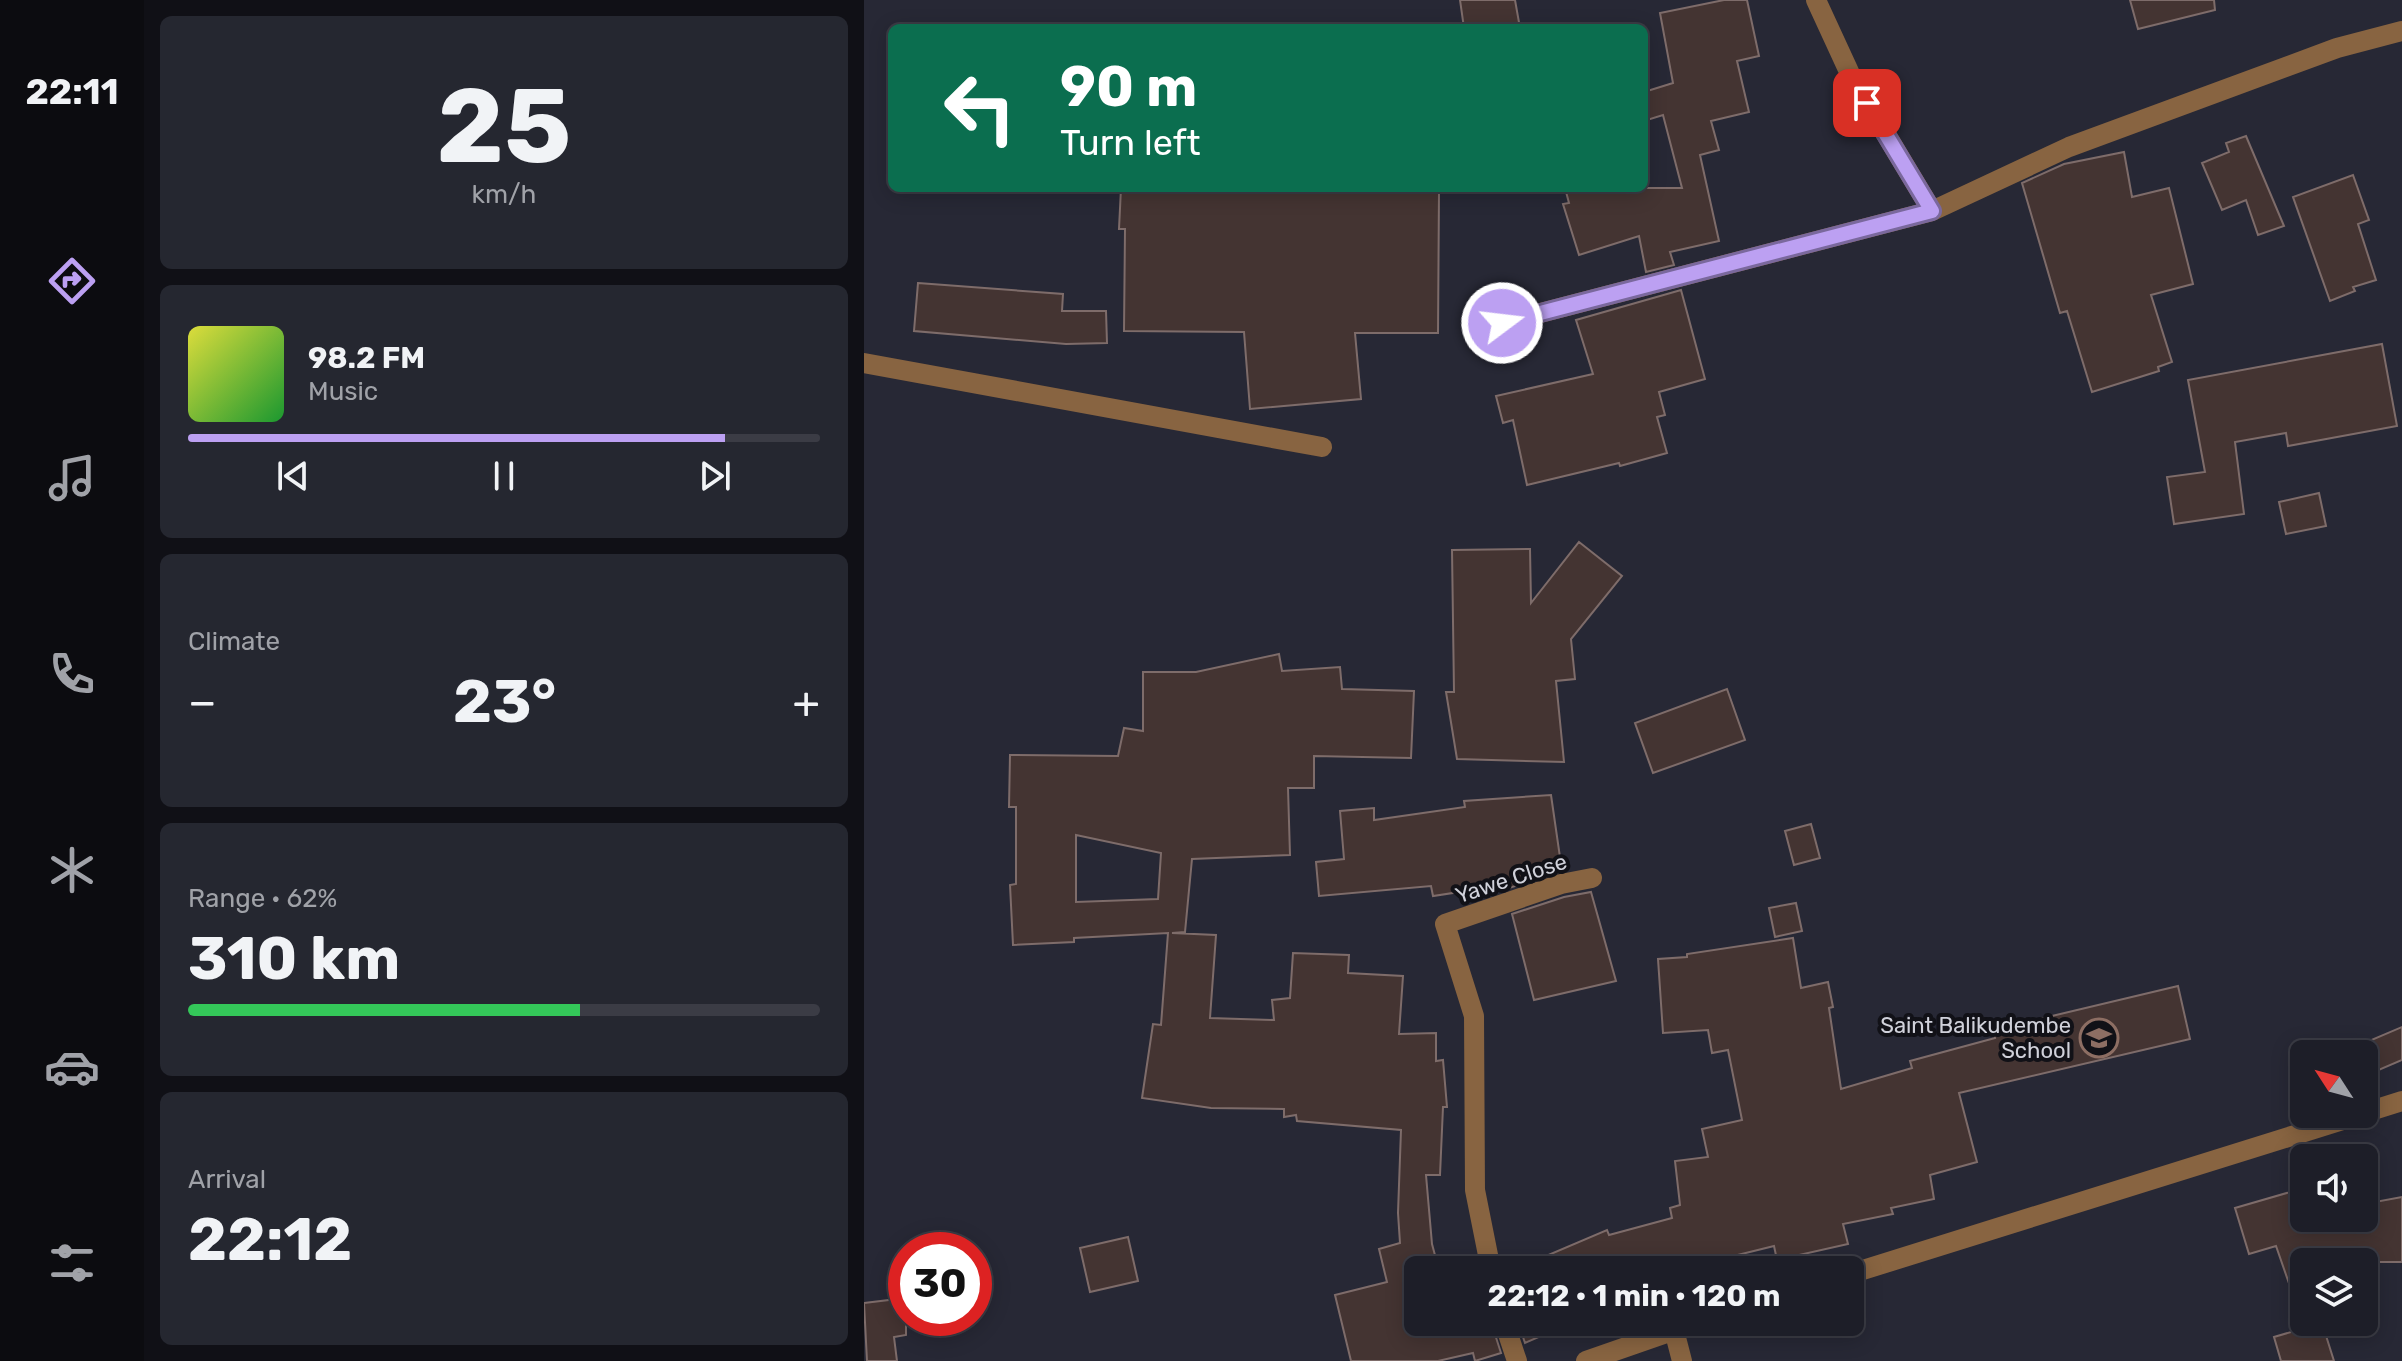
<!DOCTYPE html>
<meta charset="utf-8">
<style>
:root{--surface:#1d1e28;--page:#252730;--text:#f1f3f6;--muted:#a0a2a8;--line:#3b3c45;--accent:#bca0f2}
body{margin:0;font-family:Rubik,sans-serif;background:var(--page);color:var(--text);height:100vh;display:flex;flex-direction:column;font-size:30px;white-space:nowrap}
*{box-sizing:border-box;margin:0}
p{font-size:26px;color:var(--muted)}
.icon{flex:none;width:44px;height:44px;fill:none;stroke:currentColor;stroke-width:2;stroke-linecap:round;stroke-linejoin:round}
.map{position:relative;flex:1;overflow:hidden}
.details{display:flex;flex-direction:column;gap:16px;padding:16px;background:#101016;width:720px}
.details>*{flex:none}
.hud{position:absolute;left:24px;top:24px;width:760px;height:168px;border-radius:12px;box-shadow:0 4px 20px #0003,0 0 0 2px var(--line);background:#0b6e4f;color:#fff;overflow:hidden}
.needle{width:52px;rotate:306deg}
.tools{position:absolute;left:1426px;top:1040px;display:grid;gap:16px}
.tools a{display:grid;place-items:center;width:88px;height:88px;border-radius:12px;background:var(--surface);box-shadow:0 4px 20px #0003,0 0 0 2px var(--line);font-size:40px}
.speed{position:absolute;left:24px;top:1232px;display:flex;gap:16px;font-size:40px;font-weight:700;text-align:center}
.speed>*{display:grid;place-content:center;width:104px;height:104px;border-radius:50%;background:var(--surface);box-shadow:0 4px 20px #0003,0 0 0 2px var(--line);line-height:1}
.speed .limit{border:12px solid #d22;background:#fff;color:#111}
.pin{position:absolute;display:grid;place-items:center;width:68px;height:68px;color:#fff;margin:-34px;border-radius:16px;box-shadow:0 4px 12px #0006}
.me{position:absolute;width:88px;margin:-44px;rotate:75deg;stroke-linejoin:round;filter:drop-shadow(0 0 6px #0008)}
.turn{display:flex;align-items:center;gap:28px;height:168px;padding:0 40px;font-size:36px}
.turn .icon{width:104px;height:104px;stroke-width:2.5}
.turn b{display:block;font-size:56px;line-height:68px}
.big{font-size:60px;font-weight:700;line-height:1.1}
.details .tile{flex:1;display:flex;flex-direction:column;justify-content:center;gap:12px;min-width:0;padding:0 28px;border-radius:12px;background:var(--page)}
.details .dial{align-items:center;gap:0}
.dial b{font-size:104px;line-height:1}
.song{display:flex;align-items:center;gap:24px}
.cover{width:96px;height:96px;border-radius:12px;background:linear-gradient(135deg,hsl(60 70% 55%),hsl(130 70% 35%))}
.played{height:8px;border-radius:4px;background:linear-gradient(90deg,var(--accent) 85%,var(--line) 85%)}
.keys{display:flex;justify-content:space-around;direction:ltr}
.heat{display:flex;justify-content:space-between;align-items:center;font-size:44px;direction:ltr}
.charge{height:12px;border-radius:6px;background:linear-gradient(90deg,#34c759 62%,var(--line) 0)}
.trip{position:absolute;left:540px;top:1256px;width:460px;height:80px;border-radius:12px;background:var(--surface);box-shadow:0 4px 20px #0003,0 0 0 2px var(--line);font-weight:700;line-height:80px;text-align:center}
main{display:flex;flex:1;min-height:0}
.tabs{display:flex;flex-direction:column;width:144px;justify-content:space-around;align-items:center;background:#0c0c10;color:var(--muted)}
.tabs .icon{width:56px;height:56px}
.tabs .current{color:var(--accent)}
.tabs b{font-size:36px;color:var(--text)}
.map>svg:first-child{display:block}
.building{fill:#443432;stroke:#7e6c6a;stroke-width:2;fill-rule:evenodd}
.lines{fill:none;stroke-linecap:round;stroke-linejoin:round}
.minor{stroke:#886441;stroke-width:20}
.route-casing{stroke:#7a689d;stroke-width:20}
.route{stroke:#bca0f2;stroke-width:14}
.labels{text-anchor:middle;stroke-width:8;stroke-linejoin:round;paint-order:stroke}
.street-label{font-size:22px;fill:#d0d1da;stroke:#111117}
.poi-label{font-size:22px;fill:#d0d1da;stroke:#111117;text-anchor:end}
</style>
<main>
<nav class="tabs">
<b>22:11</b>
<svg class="icon current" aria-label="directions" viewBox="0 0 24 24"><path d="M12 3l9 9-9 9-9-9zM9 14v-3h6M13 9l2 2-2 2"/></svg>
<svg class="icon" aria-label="music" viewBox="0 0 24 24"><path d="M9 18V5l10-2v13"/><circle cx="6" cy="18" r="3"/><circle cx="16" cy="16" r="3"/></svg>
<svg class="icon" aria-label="phone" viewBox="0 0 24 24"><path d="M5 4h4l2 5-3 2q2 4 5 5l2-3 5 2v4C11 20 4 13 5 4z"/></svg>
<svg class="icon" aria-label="climate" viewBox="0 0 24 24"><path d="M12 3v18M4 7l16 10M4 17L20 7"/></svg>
<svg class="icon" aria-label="car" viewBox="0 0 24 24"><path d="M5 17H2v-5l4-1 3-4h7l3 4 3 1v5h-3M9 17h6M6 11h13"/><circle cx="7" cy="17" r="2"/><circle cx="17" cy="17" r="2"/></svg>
<svg class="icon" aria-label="filters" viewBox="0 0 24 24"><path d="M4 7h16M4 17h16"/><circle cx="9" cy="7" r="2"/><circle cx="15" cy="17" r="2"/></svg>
</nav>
<section class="details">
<div class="tile dial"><b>25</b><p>km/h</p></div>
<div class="tile">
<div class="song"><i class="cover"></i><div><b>98.2 FM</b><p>Music</p></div></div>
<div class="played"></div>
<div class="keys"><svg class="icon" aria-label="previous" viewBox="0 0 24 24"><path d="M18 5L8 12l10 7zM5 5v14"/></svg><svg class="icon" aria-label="pause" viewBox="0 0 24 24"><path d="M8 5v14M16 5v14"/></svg><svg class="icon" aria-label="next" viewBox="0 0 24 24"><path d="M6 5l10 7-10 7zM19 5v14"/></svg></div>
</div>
<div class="tile"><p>Climate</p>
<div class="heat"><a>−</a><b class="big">23°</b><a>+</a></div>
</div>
<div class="tile"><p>Range · 62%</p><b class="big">310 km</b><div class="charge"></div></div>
<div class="tile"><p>Arrival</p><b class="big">22:12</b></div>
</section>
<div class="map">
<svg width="1538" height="1361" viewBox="0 0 1538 1361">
<rect width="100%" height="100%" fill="#272835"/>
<path class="building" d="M 596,0 L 651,0 L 656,28 L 600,28 Z
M 860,0 L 883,0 L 895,56 L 873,61 L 885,112 L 847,121 L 855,150 L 836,155 L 855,241 L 806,252 L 810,265 L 782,272 L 775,236 L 715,255 L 699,204 L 705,203 L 701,188 L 818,188 L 799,115 L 780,121 L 780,92 L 809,83 L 796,13 Z
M 1266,0 L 1350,0 L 1351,10 L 1274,29 Z
M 1382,136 L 1420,226 L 1394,235 L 1382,200 L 1358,210 L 1338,163 L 1365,152 L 1362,143 Z
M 1260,152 L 1268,197 L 1305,188 L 1329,284 L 1287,295 L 1308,362 L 1294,367 L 1295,371 L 1228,392 L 1203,311 L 1196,313 L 1158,183 L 1200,164 Z
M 1489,175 L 1505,220 L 1494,224 L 1512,280 L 1489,287 L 1491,291 L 1466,301 L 1429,197 Z
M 257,188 L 518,188 L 575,191 L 574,333 L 491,333 L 497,399 L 386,409 L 380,332 L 260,331 L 261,229 L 255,229 Z
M 54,283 L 199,294 L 198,311 L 242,311 L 243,343 L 202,344 L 50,331 Z
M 817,290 L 841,379 L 795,392 L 801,415 L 793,417 L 803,453 L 756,466 L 755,463 L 663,485 L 649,420 L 639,423 L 632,396 L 729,374 L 712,320 Z
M 1518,344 L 1533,426 L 1424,446 L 1422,433 L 1371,442 L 1380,514 L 1310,524 L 1303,477 L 1341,472 L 1324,380 Z
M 1455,493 L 1462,526 L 1422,534 L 1415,502 Z
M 715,542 L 758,576 L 707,639 L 711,679 L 692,681 L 700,762 L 593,759 L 582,692 L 590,692 L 588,550 L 666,549 L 667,603 Z
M 415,654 L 418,671 L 476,667 L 478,689 L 550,691 L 547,758 L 450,756 L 450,788 L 424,788 L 426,855 L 328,859 L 321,932 L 308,933 L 352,935 L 346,1018 L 410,1020 L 408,1000 L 426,998 L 429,953 L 485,955 L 484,973 L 539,976 L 535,1034 L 572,1033 L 572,1061 L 579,1060 L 583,1107 L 579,1107 L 576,1175 L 562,1175 L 568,1244 L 575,1270 L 554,1270 L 554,1322 L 627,1322 L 637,1353 L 611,1361 L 609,1353 L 574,1361 L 487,1361 L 471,1295 L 523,1282 L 515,1249 L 536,1243 L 534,1213 L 537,1130 L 433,1121 L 432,1115 L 420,1117 L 420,1109 L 347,1108 L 278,1098 L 289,1024 L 297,1025 L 304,933 L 210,938 L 210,942 L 149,945 L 146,885 L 152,884 L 152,807 L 145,807 L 146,755 L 254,756 L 260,728 L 279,731 L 279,672 L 332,672 ZM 212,835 L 297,853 L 294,899 L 212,902 Z
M 863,689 L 881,740 L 789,773 L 771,723 Z
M 687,795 L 698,871 L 642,889 L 641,885 L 569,896 L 567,886 L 455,896 L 452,862 L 480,859 L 476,811 L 510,808 L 510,820 L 601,807 L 600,801 Z
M 947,824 L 956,858 L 930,865 L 921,831 Z
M 727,892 L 752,981 L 670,1000 L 648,914 L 700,897 Z
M 932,903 L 938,931 L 911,937 L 905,908 Z
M 929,938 L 937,988 L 964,982 L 969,1007 L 965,1008 L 977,1089 L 1048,1068 L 1046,1061 L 1131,1038 L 1129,1030 L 1314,986 L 1326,1039 L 1095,1093 L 1113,1162 L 1066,1175 L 1070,1199 L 1027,1208 L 1029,1214 L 979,1224 L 984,1244 L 913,1260 L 910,1246 L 813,1270 L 649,1270 L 743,1230 L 745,1235 L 808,1218 L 806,1208 L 816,1205 L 811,1161 L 844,1157 L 838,1129 L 878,1120 L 864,1050 L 848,1053 L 844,1030 L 799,1033 L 794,959 L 823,957 L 823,954 Z
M 1538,1027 L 1538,1060 L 1510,1072 L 1498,1044 Z
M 1440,1188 L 1440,1218 L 1500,1218 L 1500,1204 L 1538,1197 L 1538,1262 L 1440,1262 L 1440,1314 L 1436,1315 L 1412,1246 L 1385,1254 L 1371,1208 Z
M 264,1237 L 274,1281 L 226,1292 L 216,1248 Z
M 42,1298 L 42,1335 L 30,1337 L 33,1361 L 3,1361 L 0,1303 Z
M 654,1322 L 709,1322 L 661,1343 Z
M 1458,1323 L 1470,1361 L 1417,1361 L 1410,1337 Z"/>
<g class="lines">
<path class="minor" d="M 952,0 L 987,76 L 1068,211
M 638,323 L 1068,211 L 1205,147 L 1473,48 L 1538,31
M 0,363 L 458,447
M 1500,1113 L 1538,1101
M 627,1270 L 611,1190 L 610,1016 L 581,924 L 697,884 L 728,878
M 986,1274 L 1498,1114
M 640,1322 L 653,1361
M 810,1330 L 818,1361
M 722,1361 L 834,1322"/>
</g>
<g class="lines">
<defs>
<path id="route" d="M 638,323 L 1068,211 L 1003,103"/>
</defs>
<use href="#route" class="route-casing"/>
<use href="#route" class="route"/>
</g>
<defs>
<symbol id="school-ring" viewBox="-11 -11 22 22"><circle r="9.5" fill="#111117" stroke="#8d6e63" stroke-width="1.5"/><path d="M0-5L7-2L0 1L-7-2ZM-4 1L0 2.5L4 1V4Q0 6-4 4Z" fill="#8d6e63"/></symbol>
</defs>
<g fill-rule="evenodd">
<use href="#school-ring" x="1213" y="1016" width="44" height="44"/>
</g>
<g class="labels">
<g class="street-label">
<text transform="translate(647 878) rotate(-18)" y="8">Yawe Close</text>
</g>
<g class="poi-label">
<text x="1207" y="1033">Saint Balikudembe<tspan x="1207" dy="25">School</tspan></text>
</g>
</g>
</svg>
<div class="tools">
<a><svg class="needle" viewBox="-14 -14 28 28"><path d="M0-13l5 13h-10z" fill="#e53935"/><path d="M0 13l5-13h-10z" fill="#a0a2a8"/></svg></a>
<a><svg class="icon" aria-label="sound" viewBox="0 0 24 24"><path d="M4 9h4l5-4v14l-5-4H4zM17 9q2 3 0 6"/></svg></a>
<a><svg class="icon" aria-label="layers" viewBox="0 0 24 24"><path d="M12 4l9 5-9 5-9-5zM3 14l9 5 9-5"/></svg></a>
</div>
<div class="speed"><div class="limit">30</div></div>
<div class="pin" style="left:1003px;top:103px;background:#d93025"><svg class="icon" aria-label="arrive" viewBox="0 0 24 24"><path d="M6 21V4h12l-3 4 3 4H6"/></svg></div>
<svg class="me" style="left:638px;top:323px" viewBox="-20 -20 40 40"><circle r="17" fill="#bca0f2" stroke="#fff" stroke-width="3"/><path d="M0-11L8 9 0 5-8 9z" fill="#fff"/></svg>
<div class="trip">22:12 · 1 min · 120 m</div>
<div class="hud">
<div class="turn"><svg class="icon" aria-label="left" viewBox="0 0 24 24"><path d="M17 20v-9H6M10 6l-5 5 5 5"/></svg><div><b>90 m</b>Turn left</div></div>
</div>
</div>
</main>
